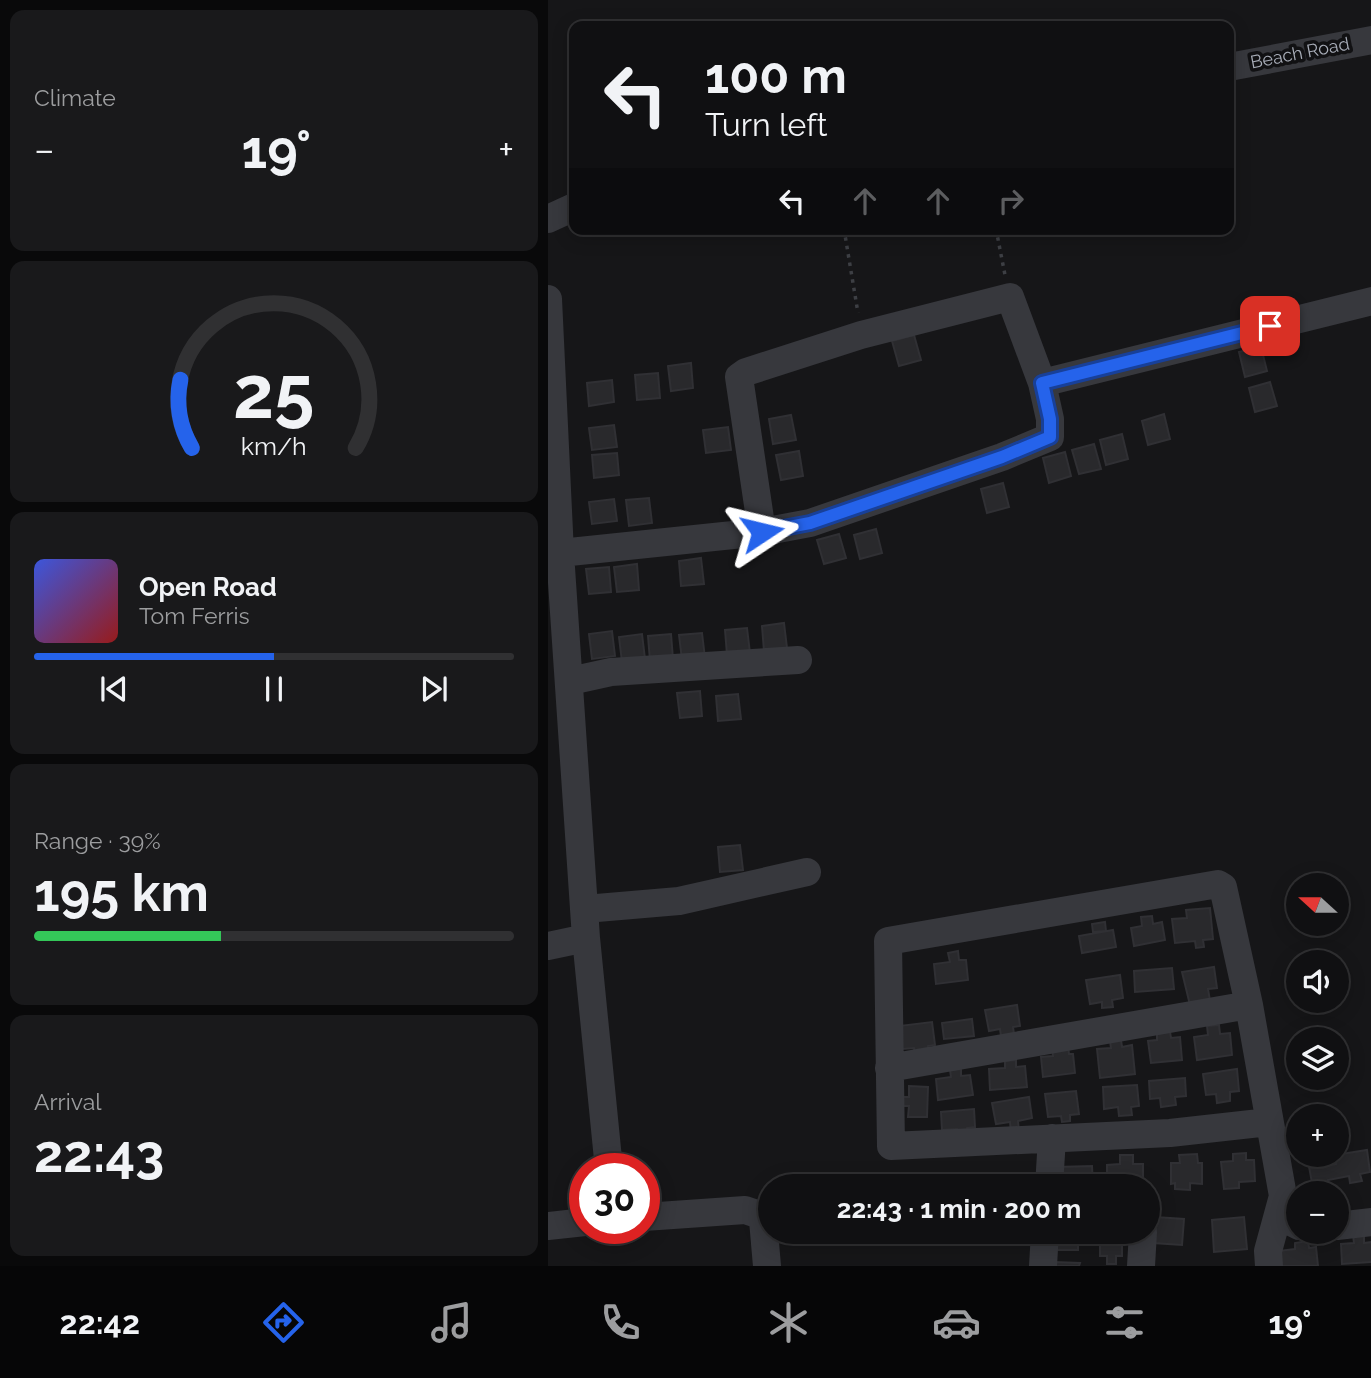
<!DOCTYPE html>
<meta charset="utf-8">
<style>
:root{--surface:#101012;--page:#19191b;--text:#f1f3f6;--muted:#9c9d9f;--line:#303032;--accent:#2563eb}
body{margin:0;font-family:Raleway,sans-serif;background:var(--page);color:var(--text);height:100vh;display:flex;flex-direction:column;font-size:26px;white-space:nowrap}
*{box-sizing:border-box;margin:0}
p{font-size:23px;color:var(--muted)}
.icon{flex:none;width:38px;height:38px;fill:none;stroke:currentColor;stroke-width:2;stroke-linecap:round;stroke-linejoin:round}
.map{position:relative;flex:1;overflow:hidden}
.sheet{display:flex;flex-direction:column;gap:10px;padding:10px;background:#09090a;width:548px}
.sheet>*{flex:none}
.hud{position:absolute;left:21px;top:21px;width:665px;height:214px;border-radius:14px;box-shadow:0 4px 18px #0003,0 0 0 2px var(--line);background:#101012;color:var(--text);overflow:hidden}
.needle{width:46px;rotate:291deg}
.buttons{position:absolute;left:738px;top:873px;display:grid;gap:14px}
.buttons a{display:grid;place-items:center;width:63px;height:63px;border-radius:50%;background:var(--surface);box-shadow:0 4px 18px #0003,0 0 0 2px var(--line);font-size:35px}
.speed{position:absolute;left:21px;top:1153px;display:flex;gap:14px;font-size:35px;font-weight:700;text-align:center}
.speed>*{display:grid;place-content:center;width:91px;height:91px;border-radius:50%;background:var(--surface);box-shadow:0 4px 18px #0003,0 0 0 2px var(--line);line-height:1}
.speed .limit{border:10px solid #d22;background:#fff;color:#111}
.pin{position:absolute;display:grid;place-items:center;width:60px;height:60px;color:#fff;margin:-30px;border-radius:14px;box-shadow:0 4px 10px #0006}
.me{position:absolute;width:77px;margin:-38px;rotate:80deg;stroke-linejoin:round;filter:drop-shadow(0 0 5px #0008)}
.turn{display:flex;align-items:center;gap:24px;height:147px;padding:0 21px;font-size:32px}
.turn .icon{width:91px;height:91px;stroke-width:2.5}
.turn b{display:block;font-size:49px;line-height:60px}
.lanes{display:flex;align-items:center;height:66px;padding:0 21px;background:#0003;justify-content:center;gap:35px;direction:ltr}
.lanes .off{opacity:.35}
.big{font-size:52px;font-weight:700;line-height:1.1}
.sheet .tile{flex:1;display:flex;flex-direction:column;justify-content:center;gap:10px;min-width:0;padding:0 24px;border-radius:14px;background:var(--page)}
.sheet .dial{align-items:center;gap:0}
.dial svg{height:182px;overflow:visible;fill:none;stroke:var(--line);stroke-width:7;stroke-linecap:round;text-anchor:middle}
.dial text{fill:var(--text);stroke:none}
.song{display:flex;align-items:center;gap:21px}
.cover{width:84px;height:84px;border-radius:10px;background:linear-gradient(135deg,hsl(230 70% 55%),hsl(0 70% 35%))}
.played{height:7px;border-radius:4px;background:linear-gradient(90deg,var(--accent) 50%,var(--line) 50%)}
.keys{display:flex;justify-content:space-around;direction:ltr}
.heat{display:flex;justify-content:space-between;align-items:center;font-size:38px;direction:ltr}
.charge{height:10px;border-radius:5px;background:linear-gradient(90deg,#34c759 39%,var(--line) 0)}
.trip{position:absolute;left:210px;top:1174px;width:402px;height:70px;border-radius:35px;background:var(--surface);box-shadow:0 4px 18px #0003,0 0 0 2px var(--line);font-weight:700;line-height:70px;text-align:center}
.tabs{display:flex;height:112px;justify-content:space-around;align-items:center;background:#060607;color:var(--muted)}
.tabs .icon{width:49px;height:49px}
.tabs .current{color:var(--accent)}
.tabs b{font-size:32px;color:var(--text)}
main{display:flex;flex:1;min-height:0}
.map>svg:first-child{display:block}
.building{fill:#29292c;stroke:#303034;stroke-width:2}
.lines{fill:none;stroke-linecap:round;stroke-linejoin:round}
.path{stroke:#3d3f44;stroke-width:3.5;stroke-dasharray:3.5 5;stroke-linecap:butt}
.minor{stroke:#37383d;stroke-width:28}
.route-casing{stroke:#184099;stroke-width:18}
.route{stroke:#2563eb;stroke-width:12}
.labels{text-anchor:middle;stroke-width:7;stroke-linejoin:round;paint-order:stroke}
.street-label{font-size:18px;fill:#a8adb8;stroke:#111113}
</style>
<main>
<section class="sheet">
<div class="tile"><p>Climate</p>
<div class="heat"><a>−</a><b class="big">19°</b><a>+</a></div>
</div>
<div class="tile dial"><svg viewBox="0 0 100 80">
<path d="M14 69A42 42 0 1 1 86 69"/>
<path d="M14 69A42 42 0 0 1 9 39" stroke="#2563eb"/>
<text x="50" y="56" font-size="32" font-weight="700">25</text>
<text x="50" y="72" font-size="11">km/h</text>
</svg></div>
<div class="tile">
<div class="song"><i class="cover"></i><div><b>Open Road</b><p>Tom Ferris</p></div></div>
<div class="played"></div>
<div class="keys"><svg class="icon" aria-label="previous" viewBox="0 0 24 24"><path d="M18 5L8 12l10 7zM5 5v14"/></svg><svg class="icon" aria-label="pause" viewBox="0 0 24 24"><path d="M8 5v14M16 5v14"/></svg><svg class="icon" aria-label="next" viewBox="0 0 24 24"><path d="M6 5l10 7-10 7zM19 5v14"/></svg></div>
</div>
<div class="tile"><p>Range · 39%</p><b class="big">195 km</b><div class="charge"></div></div>
<div class="tile"><p>Arrival</p><b class="big">22:43</b></div>
</section>
<div class="map">
<svg width="824" height="1266" viewBox="0 0 824 1266">
<rect width="100%" height="100%" fill="#161618"/>
<path class="building" d="M 366,335 L 373,360 L 351,366 L 344,341 Z
M 713,347 L 719,371 L 697,377 L 691,352 Z
M 143,363 L 145,388 L 123,391 L 120,366 Z
M 110,373 L 112,398 L 89,400 L 87,375 Z
M 64,380 L 66,402 L 41,406 L 39,383 Z
M 722,382 L 729,406 L 707,412 L 701,388 Z
M 616,414 L 622,439 L 600,445 L 594,421 Z
M 243,415 L 248,440 L 225,444 L 221,419 Z
M 66,425 L 69,447 L 44,450 L 41,428 Z
M 180,427 L 183,450 L 158,453 L 155,430 Z
M 574,434 L 580,459 L 558,465 L 552,440 Z
M 546,444 L 553,469 L 531,474 L 524,450 Z
M 251,451 L 255,476 L 233,480 L 228,455 Z
M 517,452 L 523,476 L 501,483 L 495,458 Z
M 69,453 L 71,475 L 46,478 L 44,455 Z
M 455,483 L 461,507 L 439,513 L 433,489 Z
M 101,498 L 104,523 L 81,526 L 78,500 Z
M 66,499 L 69,521 L 44,524 L 41,502 Z
M 328,529 L 334,553 L 312,559 L 306,535 Z
M 291,534 L 298,558 L 276,564 L 269,540 Z
M 153,558 L 156,584 L 133,586 L 131,561 Z
M 89,564 L 91,590 L 69,592 L 66,567 Z
M 61,567 L 63,592 L 41,594 L 38,569 Z
M 236,623 L 239,648 L 216,651 L 214,626 Z
M 199,628 L 202,653 L 179,655 L 177,630 Z
M 64,631 L 67,656 L 44,659 L 41,634 Z
M 154,633 L 157,658 L 134,660 L 131,635 Z
M 94,634 L 97,659 L 74,662 L 71,637 Z
M 123,634 L 125,659 L 102,661 L 100,636 Z
M 152,691 L 154,716 L 132,718 L 129,693 Z
M 190,694 L 193,719 L 170,721 L 168,696 Z
M 192,845 L 195,870 L 172,872 L 170,847 Z
M 662,908 L 665,939 L 655,940 L 656,947 L 648,948 L 647,941 L 627,943 L 624,919 L 639,918 L 638,910 Z
M 604,916 L 605,924 L 614,922 L 617,940 L 586,946 L 583,928 L 594,926 L 593,917 Z
M 557,922 L 558,931 L 545,932 L 544,924 Z
M 565,930 L 568,947 L 534,953 L 531,936 Z
M 410,951 L 411,960 L 418,960 L 420,980 L 388,984 L 386,964 L 402,962 L 400,953 Z
M 666,967 L 669,988 L 660,989 L 662,1001 L 642,1005 L 634,972 Z
M 624,968 L 626,989 L 587,992 L 586,971 Z
M 572,975 L 575,998 L 564,1000 L 565,1007 L 554,1008 L 554,1002 L 542,1004 L 538,980 Z
M 469,1005 L 472,1026 L 465,1027 L 466,1034 L 453,1036 L 452,1029 L 441,1031 L 437,1010 Z
M 424,1019 L 426,1036 L 396,1039 L 394,1023 Z
M 384,1022 L 387,1045 L 380,1046 L 381,1055 L 367,1057 L 366,1048 L 354,1049 L 351,1026 Z
M 671,1025 L 672,1034 L 682,1033 L 684,1055 L 649,1060 L 646,1037 L 660,1035 L 659,1026 Z
M 622,1032 L 623,1038 L 632,1037 L 634,1060 L 603,1063 L 600,1041 L 609,1040 L 609,1033 Z
M 573,1040 L 574,1047 L 584,1045 L 587,1074 L 552,1078 L 549,1049 L 563,1048 L 562,1041 Z
M 520,1046 L 521,1054 L 525,1054 L 527,1073 L 495,1077 L 493,1057 L 505,1056 L 504,1048 Z
M 468,1060 L 468,1067 L 477,1066 L 479,1087 L 442,1090 L 441,1069 L 457,1068 L 457,1061 Z
M 413,1069 L 413,1076 L 422,1075 L 425,1095 L 390,1100 L 388,1079 L 403,1077 L 402,1070 Z
M 689,1069 L 691,1091 L 682,1092 L 682,1101 L 669,1103 L 668,1094 L 658,1095 L 655,1074 Z
M 637,1078 L 638,1096 L 627,1097 L 628,1105 L 613,1107 L 612,1098 L 602,1099 L 601,1081 Z
M 589,1085 L 591,1106 L 583,1107 L 584,1115 L 571,1116 L 570,1107 L 556,1109 L 555,1087 Z
M 361,1086 L 380,1087 L 379,1117 L 360,1117 L 361,1106 L 350,1106 L 351,1097 L 361,1097 Z
M 528,1091 L 531,1114 L 522,1115 L 522,1121 L 514,1122 L 513,1116 L 500,1117 L 497,1094 Z
M 481,1097 L 484,1118 L 470,1121 L 471,1132 L 463,1133 L 462,1122 L 448,1124 L 444,1103 Z
M 426,1109 L 427,1127 L 419,1128 L 420,1136 L 410,1137 L 409,1129 L 394,1130 L 393,1112 Z
M 819,1150 L 822,1172 L 812,1174 L 814,1181 L 802,1183 L 801,1176 L 780,1180 L 781,1185 L 765,1188 L 759,1156 L 776,1155 L 778,1166 L 788,1164 L 787,1155 Z
M 698,1153 L 698,1160 L 706,1160 L 707,1181 L 691,1182 L 691,1188 L 676,1189 L 673,1162 L 685,1161 L 685,1154 Z
M 649,1154 L 650,1163 L 654,1163 L 654,1184 L 642,1183 L 642,1190 L 627,1189 L 627,1183 L 623,1184 L 623,1163 L 632,1163 L 631,1155 Z
M 572,1155 L 585,1155 L 585,1164 L 595,1164 L 595,1186 L 559,1186 L 559,1165 L 572,1164 Z
M 544,1166 L 545,1186 L 508,1186 L 508,1167 Z
M 607,1217 L 636,1219 L 634,1245 L 605,1243 Z
M 696,1217 L 699,1249 L 666,1252 L 664,1220 Z
M 503,1232 L 530,1232 L 530,1250 L 503,1250 Z
M 552,1232 L 574,1232 L 574,1256 L 568,1256 L 568,1264 L 559,1264 L 559,1256 L 552,1256 Z
M 805,1235 L 816,1235 L 816,1243 L 824,1242 L 824,1262 L 794,1264 L 793,1244 L 806,1243 Z
M 760,1241 L 761,1248 L 768,1247 L 770,1266 L 732,1266 L 730,1251 L 747,1249 L 747,1243 Z
M 506,1262 L 532,1263 L 531,1266 L 506,1266 Z"/>
<g class="lines">
<path class="path" d="M 296,229 L 310,313
M 448,229 L 457,275"/>
<path class="minor" d="M 681,67 L 824,40
M 0,219 L 26,207
M 0,299 L 12,553 L 38,938 L 61,1169
M 214,532 L 191,377 L 198,372 L 313,335 L 462,297 L 494,383
M 12,553 L 214,532 L 262,523 L 454,457 L 502,437 L 502,419 L 494,383 L 824,301
M 22,681 L 63,672 L 250,660
M 37,909 L 131,901 L 259,872
M 0,946 L 38,938
M 341,1068 L 701,1005
M 721,1122 L 622,1133 L 343,1146 L 340,941 L 670,884 L 675,887 L 701,1005 L 735,1196 L 745,1223 L 751,1226
M 501,1186 L 504,1138
M 96,1217 L 197,1210 L 209,1214 L 215,1220 L 219,1266
M 0,1226 L 37,1222
M 789,1226 L 824,1222
M 495,1266 L 497,1232
M 593,1266 L 595,1232
M 721,1266 L 720,1251 L 735,1196"/>
</g>
<g class="lines">
<defs>
<path id="route" d="M 214,532 L 262,523 L 454,457 L 502,437 L 502,419 L 494,383 L 722,326"/>
</defs>
<use href="#route" class="route-casing"/>
<use href="#route" class="route"/>
</g>
<g class="labels">
<g class="street-label">
<text transform="translate(752 53) rotate(-11)" y="6">Beach Road</text>
</g>
</g>
</svg>
<div class="buttons">
<a><svg class="needle" viewBox="-14 -14 28 28"><path d="M0-13l5 13h-10z" fill="#e53935"/><path d="M0 13l5-13h-10z" fill="#9c9d9f"/></svg></a>
<a><svg class="icon" aria-label="sound" viewBox="0 0 24 24"><path d="M4 9h4l5-4v14l-5-4H4zM17 9q2 3 0 6"/></svg></a>
<a><svg class="icon" aria-label="layers" viewBox="0 0 24 24"><path d="M12 4l9 5-9 5-9-5zM3 14l9 5 9-5"/></svg></a>
<a>+</a>
<a>−</a>
</div>
<div class="speed"><div class="limit">30</div></div>
<div class="pin" style="left:722px;top:326px;background:#d93025"><svg class="icon" aria-label="arrive" viewBox="0 0 24 24"><path d="M6 21V4h12l-3 4 3 4H6"/></svg></div>
<svg class="me" style="left:214px;top:532px" viewBox="-20 -20 40 40"><path d="M0-17L14 15 0 8-14 15z" fill="#2563eb" stroke="#fff" stroke-width="4"/></svg>
<div class="trip">22:43 · 1 min · 200 m</div>
<div class="hud">
<div class="turn"><svg class="icon" aria-label="left" viewBox="0 0 24 24"><path d="M17 20v-9H6M10 6l-5 5 5 5"/></svg><div><b>100 m</b>Turn left</div></div>
<div class="lanes"><svg class="icon" aria-label="left" viewBox="0 0 24 24"><path d="M17 20v-9H6M10 6l-5 5 5 5"/></svg><svg class="icon off" aria-label="ahead" viewBox="0 0 24 24"><path d="M12 20V5M6 11l6-6 6 6"/></svg><svg class="icon off" aria-label="ahead" viewBox="0 0 24 24"><path d="M12 20V5M6 11l6-6 6 6"/></svg><svg class="icon off" aria-label="right" viewBox="0 0 24 24"><path d="M7 20v-9h11M14 6l5 5-5 5"/></svg></div>
</div>
</div>
</main>
<nav class="tabs">
<b>22:42</b>
<svg class="icon current" aria-label="directions" viewBox="0 0 24 24"><path d="M12 3l9 9-9 9-9-9zM9 14v-3h6M13 9l2 2-2 2"/></svg>
<svg class="icon" aria-label="music" viewBox="0 0 24 24"><path d="M9 18V5l10-2v13"/><circle cx="6" cy="18" r="3"/><circle cx="16" cy="16" r="3"/></svg>
<svg class="icon" aria-label="phone" viewBox="0 0 24 24"><path d="M5 4h4l2 5-3 2q2 4 5 5l2-3 5 2v4C11 20 4 13 5 4z"/></svg>
<svg class="icon" aria-label="climate" viewBox="0 0 24 24"><path d="M12 3v18M4 7l16 10M4 17L20 7"/></svg>
<svg class="icon" aria-label="car" viewBox="0 0 24 24"><path d="M5 17H2v-5l4-1 3-4h7l3 4 3 1v5h-3M9 17h6M6 11h13"/><circle cx="7" cy="17" r="2"/><circle cx="17" cy="17" r="2"/></svg>
<svg class="icon" aria-label="filters" viewBox="0 0 24 24"><path d="M4 7h16M4 17h16"/><circle cx="9" cy="7" r="2"/><circle cx="15" cy="17" r="2"/></svg>
<b>19°</b>
</nav>
